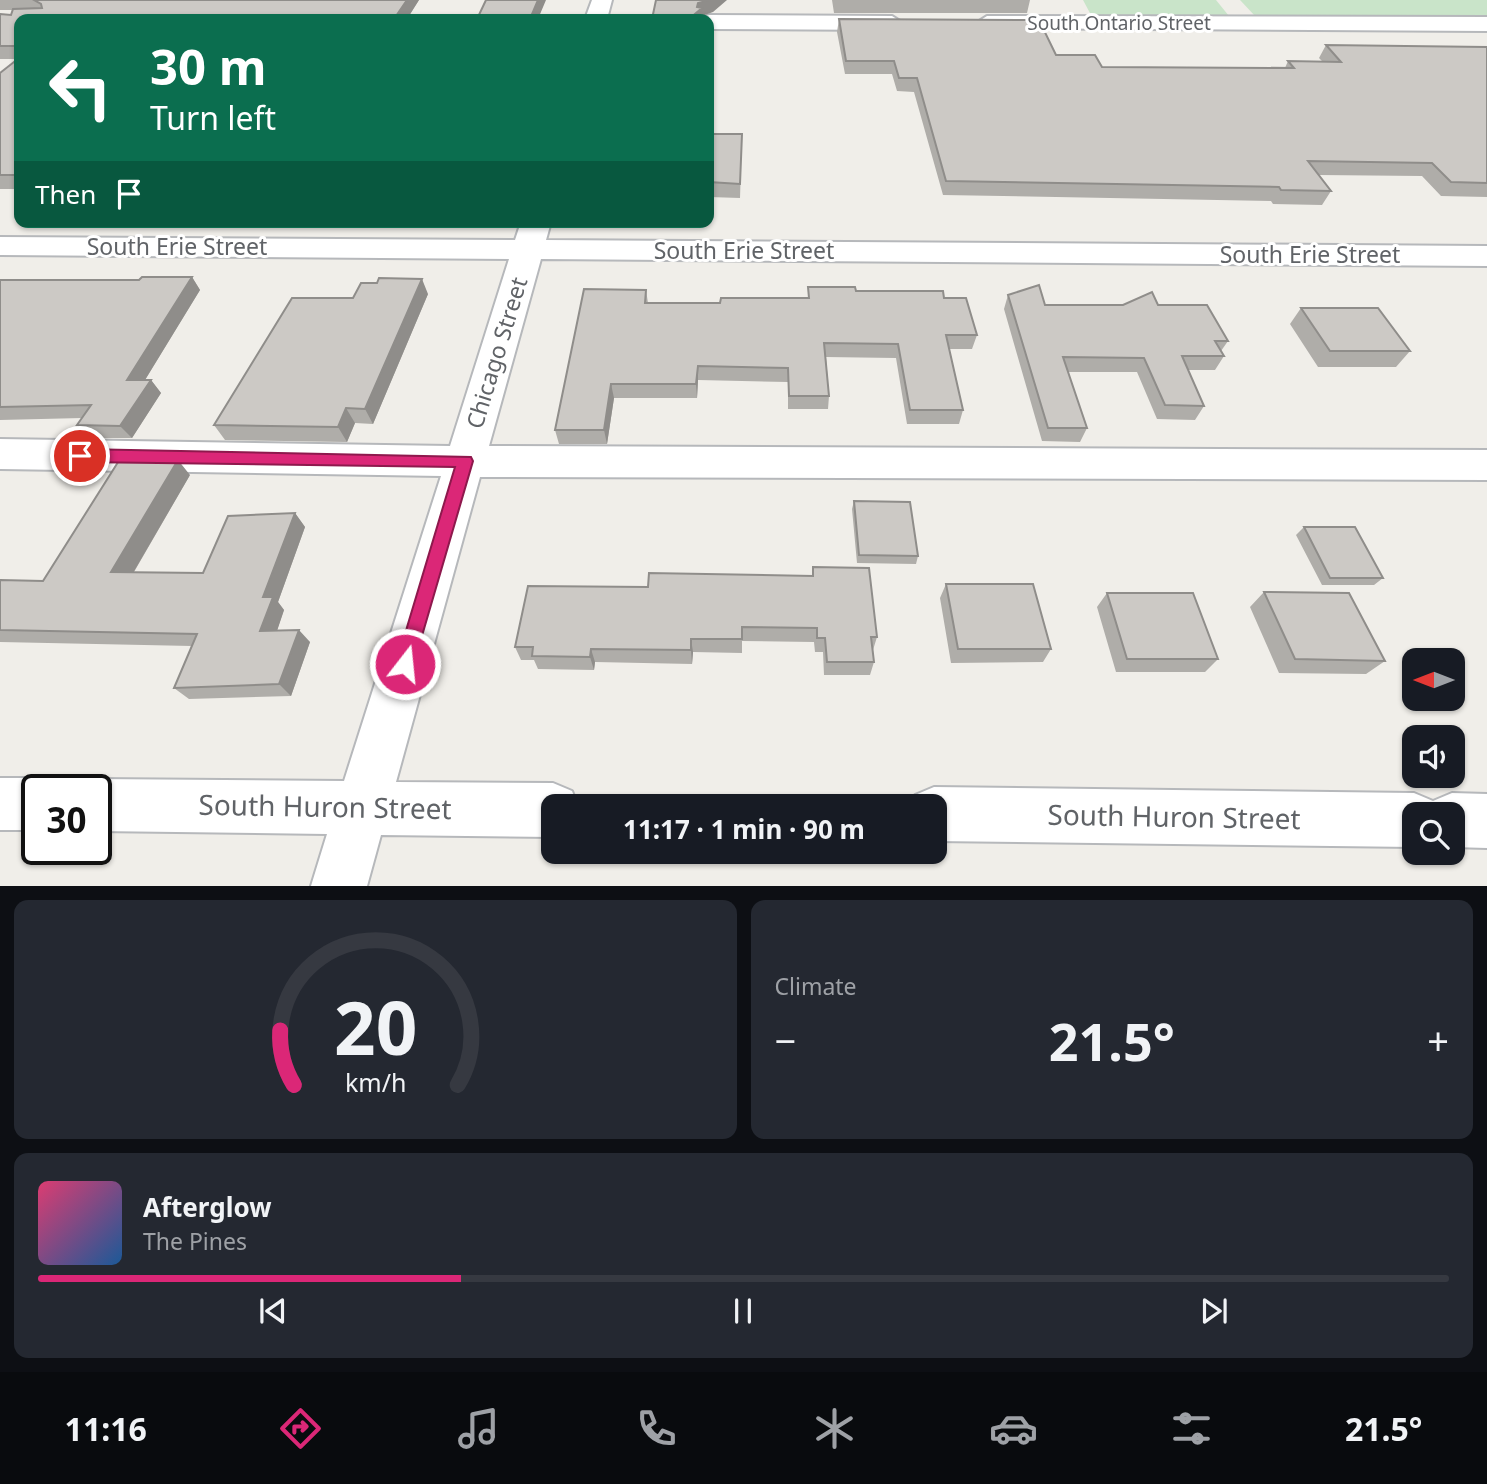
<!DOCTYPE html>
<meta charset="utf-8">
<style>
:root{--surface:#171b24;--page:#242831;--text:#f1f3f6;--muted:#9ea1a6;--line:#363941;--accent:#db2777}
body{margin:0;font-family:"Noto Sans",sans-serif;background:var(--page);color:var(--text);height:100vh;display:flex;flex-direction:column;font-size:26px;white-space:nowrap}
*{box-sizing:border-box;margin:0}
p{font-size:23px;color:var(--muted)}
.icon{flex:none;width:38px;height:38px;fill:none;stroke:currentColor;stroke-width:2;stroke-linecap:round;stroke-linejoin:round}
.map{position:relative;height:886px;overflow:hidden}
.sheet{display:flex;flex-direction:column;gap:14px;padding:14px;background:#0d0f14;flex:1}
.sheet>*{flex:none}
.guide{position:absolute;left:14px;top:14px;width:700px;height:214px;border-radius:14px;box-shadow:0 2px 5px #0004;background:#0b6e4f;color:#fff;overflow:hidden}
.needle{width:46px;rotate:270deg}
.controls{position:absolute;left:1402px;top:648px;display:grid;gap:14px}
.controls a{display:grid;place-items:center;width:63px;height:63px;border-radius:14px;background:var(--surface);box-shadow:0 2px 5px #0004;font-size:35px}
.speed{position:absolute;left:21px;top:774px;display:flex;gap:14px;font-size:35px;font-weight:700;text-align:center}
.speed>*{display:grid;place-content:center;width:91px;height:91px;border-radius:50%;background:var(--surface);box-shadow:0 2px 5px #0004;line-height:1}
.speed .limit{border:4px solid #111;border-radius:10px;background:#fff;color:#111}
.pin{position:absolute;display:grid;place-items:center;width:60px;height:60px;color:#fff;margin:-30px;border:4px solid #fff;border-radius:50%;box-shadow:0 2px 7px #0007}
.me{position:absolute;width:77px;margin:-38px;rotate:16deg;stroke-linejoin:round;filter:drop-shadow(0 0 5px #0008)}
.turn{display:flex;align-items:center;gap:24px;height:147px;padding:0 21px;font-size:32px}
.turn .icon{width:91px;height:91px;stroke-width:2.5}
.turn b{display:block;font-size:49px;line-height:60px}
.then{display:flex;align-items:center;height:66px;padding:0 21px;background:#0003;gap:14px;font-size:26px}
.big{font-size:52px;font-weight:700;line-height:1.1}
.sheet .tile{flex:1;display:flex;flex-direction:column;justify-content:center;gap:10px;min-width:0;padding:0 24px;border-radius:14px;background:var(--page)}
.sheet .dial{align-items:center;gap:0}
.dial svg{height:182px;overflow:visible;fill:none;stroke:var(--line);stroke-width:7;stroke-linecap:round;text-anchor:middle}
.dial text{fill:var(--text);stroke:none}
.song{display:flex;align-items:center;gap:21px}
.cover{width:84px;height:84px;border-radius:10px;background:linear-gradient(135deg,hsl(340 70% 55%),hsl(210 70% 35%))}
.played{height:7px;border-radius:4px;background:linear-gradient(90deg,var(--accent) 30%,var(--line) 30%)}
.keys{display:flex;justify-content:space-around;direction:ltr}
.heat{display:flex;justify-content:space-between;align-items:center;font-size:38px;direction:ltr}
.sheet .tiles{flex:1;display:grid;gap:14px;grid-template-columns:1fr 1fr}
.tile:last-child{grid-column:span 2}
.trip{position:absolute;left:541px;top:794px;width:406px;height:70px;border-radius:14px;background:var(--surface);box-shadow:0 2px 5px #0004;font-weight:700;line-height:70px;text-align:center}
.tabs{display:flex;height:112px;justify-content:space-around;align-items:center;background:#090b0e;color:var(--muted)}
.tabs .icon{width:49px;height:49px}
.tabs .on{color:var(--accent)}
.tabs b{font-size:32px;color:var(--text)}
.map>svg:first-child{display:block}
.green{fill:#c9e4c9}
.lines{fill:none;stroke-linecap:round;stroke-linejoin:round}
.minor-casing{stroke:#b6b8bb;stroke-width:4}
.minor{fill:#fff;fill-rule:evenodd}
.wall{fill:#afada9}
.shaded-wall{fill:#8f8d8a}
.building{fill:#ccc9c5;stroke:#8f8d8a;stroke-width:2}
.route{fill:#db2777;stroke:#8e194d;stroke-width:2}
.labels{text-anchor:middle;stroke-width:6;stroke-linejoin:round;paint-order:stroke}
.far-street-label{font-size:19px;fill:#606367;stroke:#fff}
.street-label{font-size:23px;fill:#606367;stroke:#fff}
.near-street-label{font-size:28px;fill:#606367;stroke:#fff}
</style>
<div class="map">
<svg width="1487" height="886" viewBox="0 0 1487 886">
<rect width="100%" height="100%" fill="#f0eee9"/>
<path class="green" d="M 1083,0 L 1216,0 L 1229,16 L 1091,15 Z
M 1240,0 L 1487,0 L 1487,19 L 1255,16 Z"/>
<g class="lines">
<defs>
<path id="minor" d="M 592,0 L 612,0 L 607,19 L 585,19 Z
M 709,15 L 892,16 L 903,23 L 892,30 L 709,29 L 709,19 L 700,19 Z
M 987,16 L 1487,17 L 1487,31 L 979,28 L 976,23 Z
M 521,222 L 551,222 L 546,240 L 1487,246 L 1487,266 L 541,259 L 489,446 L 1487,450 L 1487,480 L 480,477 L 396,782 L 553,783 L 572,791 L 578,807 L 553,807 L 553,837 L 381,835 L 367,886 L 311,886 L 327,834 L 96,831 L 96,789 L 76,789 L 96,779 L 344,781 L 441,476 L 0,469 L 0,439 L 450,446 L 509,259 L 0,255 L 0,237 L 515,240 Z
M 0,778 L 37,778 L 56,785 L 57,789 L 37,789 L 37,830 L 0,830 Z
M 934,787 L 1414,793 L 1433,801 L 1452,793 L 1487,794 L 1487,848 L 1452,847 L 1452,814 L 1414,814 L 1414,847 L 934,841 L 934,807 L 910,807 L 915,795 Z"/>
</defs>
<use href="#minor" class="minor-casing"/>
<use href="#minor" class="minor"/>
</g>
<path class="wall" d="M 0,0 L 419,0 L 407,19 L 19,19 L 19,189 L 0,189 L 0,73 L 18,59 L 0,59 L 0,14 L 11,15 L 13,10 L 0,10 Z
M 832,0 L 1030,0 L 1027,13 L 834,13 Z
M 839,19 L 1056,55 L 1102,67 L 1285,68 L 1288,61 L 1322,61 L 1319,58 L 1326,45 L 1487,47 L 1487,197 L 1441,196 L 1422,176 L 1319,175 L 1331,191 L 1322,205 L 1273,204 L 1271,201 L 943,195 L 914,92 L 897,91 L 892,74 L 845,74 L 837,32 Z
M 709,133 L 742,134 L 740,198 L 709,197 Z
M 192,277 L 200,290 L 145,380 L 151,380 L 161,393 L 132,438 L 89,438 L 77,425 L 82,418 L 0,420 L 0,280 L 139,280 Z
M 808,287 L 944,298 L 977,335 L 972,349 L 949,349 L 963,410 L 959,424 L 907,424 L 896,358 L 826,357 L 829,396 L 828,409 L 788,409 L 788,382 L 698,380 L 697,398 L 614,398 L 607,444 L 559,444 L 555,430 L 646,290 L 648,303 L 720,303 L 808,298 Z
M 428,294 L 373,424 L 355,423 L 347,442 L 225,440 L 214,425 L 353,298 Z
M 1008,295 L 1045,305 L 1158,305 L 1228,341 L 1221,351 L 1224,356 L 1215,370 L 1188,370 L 1204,406 L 1195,420 L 1157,419 L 1137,372 L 1068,372 L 1087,428 L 1080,442 L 1042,441 L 1004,309 Z
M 1301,308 L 1410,351 L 1396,367 L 1318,367 L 1290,324 Z
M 190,475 L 134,572 L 203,573 L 295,513 L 305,527 L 278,602 L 284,610 L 277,630 L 310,642 L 291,696 L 189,699 L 174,688 L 192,646 L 0,642 L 0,580 L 43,581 Z
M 854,501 L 918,556 L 916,564 L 857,563 L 852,509 Z
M 1304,527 L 1383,578 L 1374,585 L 1322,585 L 1296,535 Z
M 813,567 L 877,637 L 873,650 L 874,662 L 870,675 L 824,675 L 823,652 L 815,652 L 814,642 L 742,641 L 742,653 L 693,652 L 692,664 L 595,662 L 594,670 L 538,669 L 534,660 L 521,660 L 515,647 L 648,587 L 812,576 Z
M 946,584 L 1051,649 L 1043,662 L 951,663 L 940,598 Z
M 1264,592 L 1385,661 L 1366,674 L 1279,673 L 1250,607 Z
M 1107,593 L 1218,659 L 1205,672 L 1116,672 L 1097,607 Z"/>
<path class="shaded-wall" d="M 407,0 L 419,0 L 407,19 L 394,19 Z
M 538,0 L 546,0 L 538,19 L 530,19 Z
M 710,0 L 727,0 L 713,12 L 702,16 L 702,19 L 689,19 L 697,7 L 698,3 Z
M 192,277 L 200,290 L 137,393 L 127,380 Z
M 422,279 L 428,294 L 373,424 L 365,409 Z
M 698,366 L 698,380 L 697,398 L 696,384 Z
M 151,380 L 161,393 L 132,438 L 120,426 Z
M 611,384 L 614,398 L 607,444 L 604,430 Z
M 346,408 L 355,423 L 347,442 L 338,427 Z
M 178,460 L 190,475 L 126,585 L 111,572 Z
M 295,513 L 305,527 L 278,602 L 284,610 L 273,643 L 260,631 L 263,597 Z
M 299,630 L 310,642 L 291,696 L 279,684 Z
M 691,639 L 693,652 L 692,664 L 691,650 Z
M 591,649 L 595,662 L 594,670 L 590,657 Z"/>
<path class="building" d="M 34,0 L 407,0 L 394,19 L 19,19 L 19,46 L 0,46 L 0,14 L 11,15 L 13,9 L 42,8 L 41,4 Z
M 486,0 L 538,0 L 530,19 L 477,19 Z
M 656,0 L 710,0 L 698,3 L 697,7 L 702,8 L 689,19 L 652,19 Z
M 839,19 L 1039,20 L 1056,55 L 1095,55 L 1102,67 L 1294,68 L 1288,61 L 1341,62 L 1326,45 L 1487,47 L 1487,183 L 1451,182 L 1432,163 L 1308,161 L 1331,191 L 1281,190 L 1279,187 L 946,181 L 917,78 L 899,78 L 894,61 L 846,61 Z
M 19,58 L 19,175 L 0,175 L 0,73 Z
M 709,134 L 742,134 L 740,184 L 709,182 Z
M 142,277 L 192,277 L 127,380 L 151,380 L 120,426 L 77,425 L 91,405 L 0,407 L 0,280 L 139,280 Z
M 379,278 L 422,279 L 365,409 L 346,408 L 338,427 L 214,425 L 292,298 L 353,298 L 361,283 L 377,283 Z
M 1039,285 L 1045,305 L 1123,305 L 1152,292 L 1158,305 L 1207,305 L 1228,341 L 1215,341 L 1224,356 L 1182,356 L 1204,406 L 1165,405 L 1144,358 L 1063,357 L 1087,428 L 1048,428 L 1008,295 Z
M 808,287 L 855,287 L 856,291 L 943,291 L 944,298 L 966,298 L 977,335 L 946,335 L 963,410 L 910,410 L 898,344 L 824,343 L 829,396 L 789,396 L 788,368 L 698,366 L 696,384 L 611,384 L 604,430 L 555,430 L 584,289 L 646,290 L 645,303 L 720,303 L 721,298 L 809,298 Z
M 1301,308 L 1378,308 L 1410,351 L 1330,351 Z
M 120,459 L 178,460 L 111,572 L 203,573 L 228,516 L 295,513 L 263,597 L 273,597 L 260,631 L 299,630 L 279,684 L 174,688 L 197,634 L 0,630 L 0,580 L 43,581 Z
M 854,501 L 910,502 L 918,556 L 859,555 Z
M 1304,527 L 1355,527 L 1383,578 L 1330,578 Z
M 813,567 L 869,568 L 877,637 L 871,637 L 874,662 L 827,662 L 825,638 L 817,638 L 817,628 L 742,627 L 742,639 L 691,639 L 691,650 L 591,649 L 590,657 L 532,656 L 533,647 L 515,647 L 528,586 L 648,587 L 649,573 L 813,576 Z
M 946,584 L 1033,584 L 1051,649 L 958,649 Z
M 1264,592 L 1349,593 L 1385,661 L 1295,659 Z
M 1107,593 L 1193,593 L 1218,659 L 1127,659 Z"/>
<path class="route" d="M 80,449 L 471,457 L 473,461 L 412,670 L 405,673 L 399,670 L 396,664 L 455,467 L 80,462 L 72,456 Z"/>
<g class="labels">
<g class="far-street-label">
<text x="1119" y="30">South Ontario Street</text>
</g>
<g class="street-label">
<text x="177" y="255">South Erie Street</text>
<text x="744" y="259">South Erie Street</text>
<text x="1310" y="263">South Erie Street</text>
<text transform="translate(497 353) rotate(-73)" y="8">Chicago Street</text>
</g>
<g class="near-street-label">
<text transform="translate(325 807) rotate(1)" y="10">South Huron Street</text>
<text transform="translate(1174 817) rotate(1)" y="10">South Huron Street</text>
</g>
</g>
</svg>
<div class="controls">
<a><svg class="needle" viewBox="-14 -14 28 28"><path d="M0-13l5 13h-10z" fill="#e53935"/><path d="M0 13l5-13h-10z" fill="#9ea1a6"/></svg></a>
<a><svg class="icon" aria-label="sound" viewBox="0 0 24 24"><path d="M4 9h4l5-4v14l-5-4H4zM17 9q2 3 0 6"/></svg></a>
<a><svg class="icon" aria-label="search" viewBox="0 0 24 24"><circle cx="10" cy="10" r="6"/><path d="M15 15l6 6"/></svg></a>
</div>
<div class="speed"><div class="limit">30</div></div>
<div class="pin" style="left:80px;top:456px;background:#d93025"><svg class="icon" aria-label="arrive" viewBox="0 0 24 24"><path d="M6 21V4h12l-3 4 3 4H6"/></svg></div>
<svg class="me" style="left:405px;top:664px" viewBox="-20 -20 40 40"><circle r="17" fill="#db2777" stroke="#fff" stroke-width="3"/><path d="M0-11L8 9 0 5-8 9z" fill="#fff"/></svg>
<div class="trip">11:17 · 1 min · 90 m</div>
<div class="guide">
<div class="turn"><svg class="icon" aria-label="left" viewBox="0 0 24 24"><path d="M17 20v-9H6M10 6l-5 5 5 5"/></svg><div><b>30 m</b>Turn left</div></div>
<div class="then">Then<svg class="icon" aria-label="arrive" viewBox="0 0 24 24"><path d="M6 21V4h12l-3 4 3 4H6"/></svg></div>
</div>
</div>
<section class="sheet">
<div class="tiles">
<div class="tile dial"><svg viewBox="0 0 100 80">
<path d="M14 69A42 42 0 1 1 86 69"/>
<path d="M14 69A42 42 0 0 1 8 45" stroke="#db2777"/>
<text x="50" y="56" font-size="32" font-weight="700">20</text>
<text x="50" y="72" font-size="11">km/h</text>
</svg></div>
<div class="tile"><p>Climate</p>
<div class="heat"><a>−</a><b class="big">21.5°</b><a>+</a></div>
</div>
<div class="tile">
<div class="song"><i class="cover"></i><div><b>Afterglow</b><p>The Pines</p></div></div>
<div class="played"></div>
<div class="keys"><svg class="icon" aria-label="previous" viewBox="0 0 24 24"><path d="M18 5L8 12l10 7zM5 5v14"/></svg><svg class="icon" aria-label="pause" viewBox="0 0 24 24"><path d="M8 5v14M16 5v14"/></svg><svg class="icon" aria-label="next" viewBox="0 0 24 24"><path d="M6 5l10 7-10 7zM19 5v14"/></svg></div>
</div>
</div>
</section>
<nav class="tabs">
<b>11:16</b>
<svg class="icon on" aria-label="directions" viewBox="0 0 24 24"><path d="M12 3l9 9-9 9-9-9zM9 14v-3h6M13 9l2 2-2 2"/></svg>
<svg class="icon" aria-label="music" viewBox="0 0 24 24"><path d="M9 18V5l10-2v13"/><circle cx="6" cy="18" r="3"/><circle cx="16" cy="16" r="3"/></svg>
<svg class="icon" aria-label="phone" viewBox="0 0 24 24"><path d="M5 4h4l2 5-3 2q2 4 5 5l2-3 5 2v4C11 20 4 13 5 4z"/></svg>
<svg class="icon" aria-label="climate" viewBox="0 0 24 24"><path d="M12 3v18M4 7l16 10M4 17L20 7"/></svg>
<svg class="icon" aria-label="car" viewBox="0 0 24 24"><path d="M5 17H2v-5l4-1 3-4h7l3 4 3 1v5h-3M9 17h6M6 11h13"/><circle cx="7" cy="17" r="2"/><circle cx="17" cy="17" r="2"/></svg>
<svg class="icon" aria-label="filters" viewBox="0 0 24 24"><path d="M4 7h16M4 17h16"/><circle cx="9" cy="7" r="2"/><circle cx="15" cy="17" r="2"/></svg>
<b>21.5°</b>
</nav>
